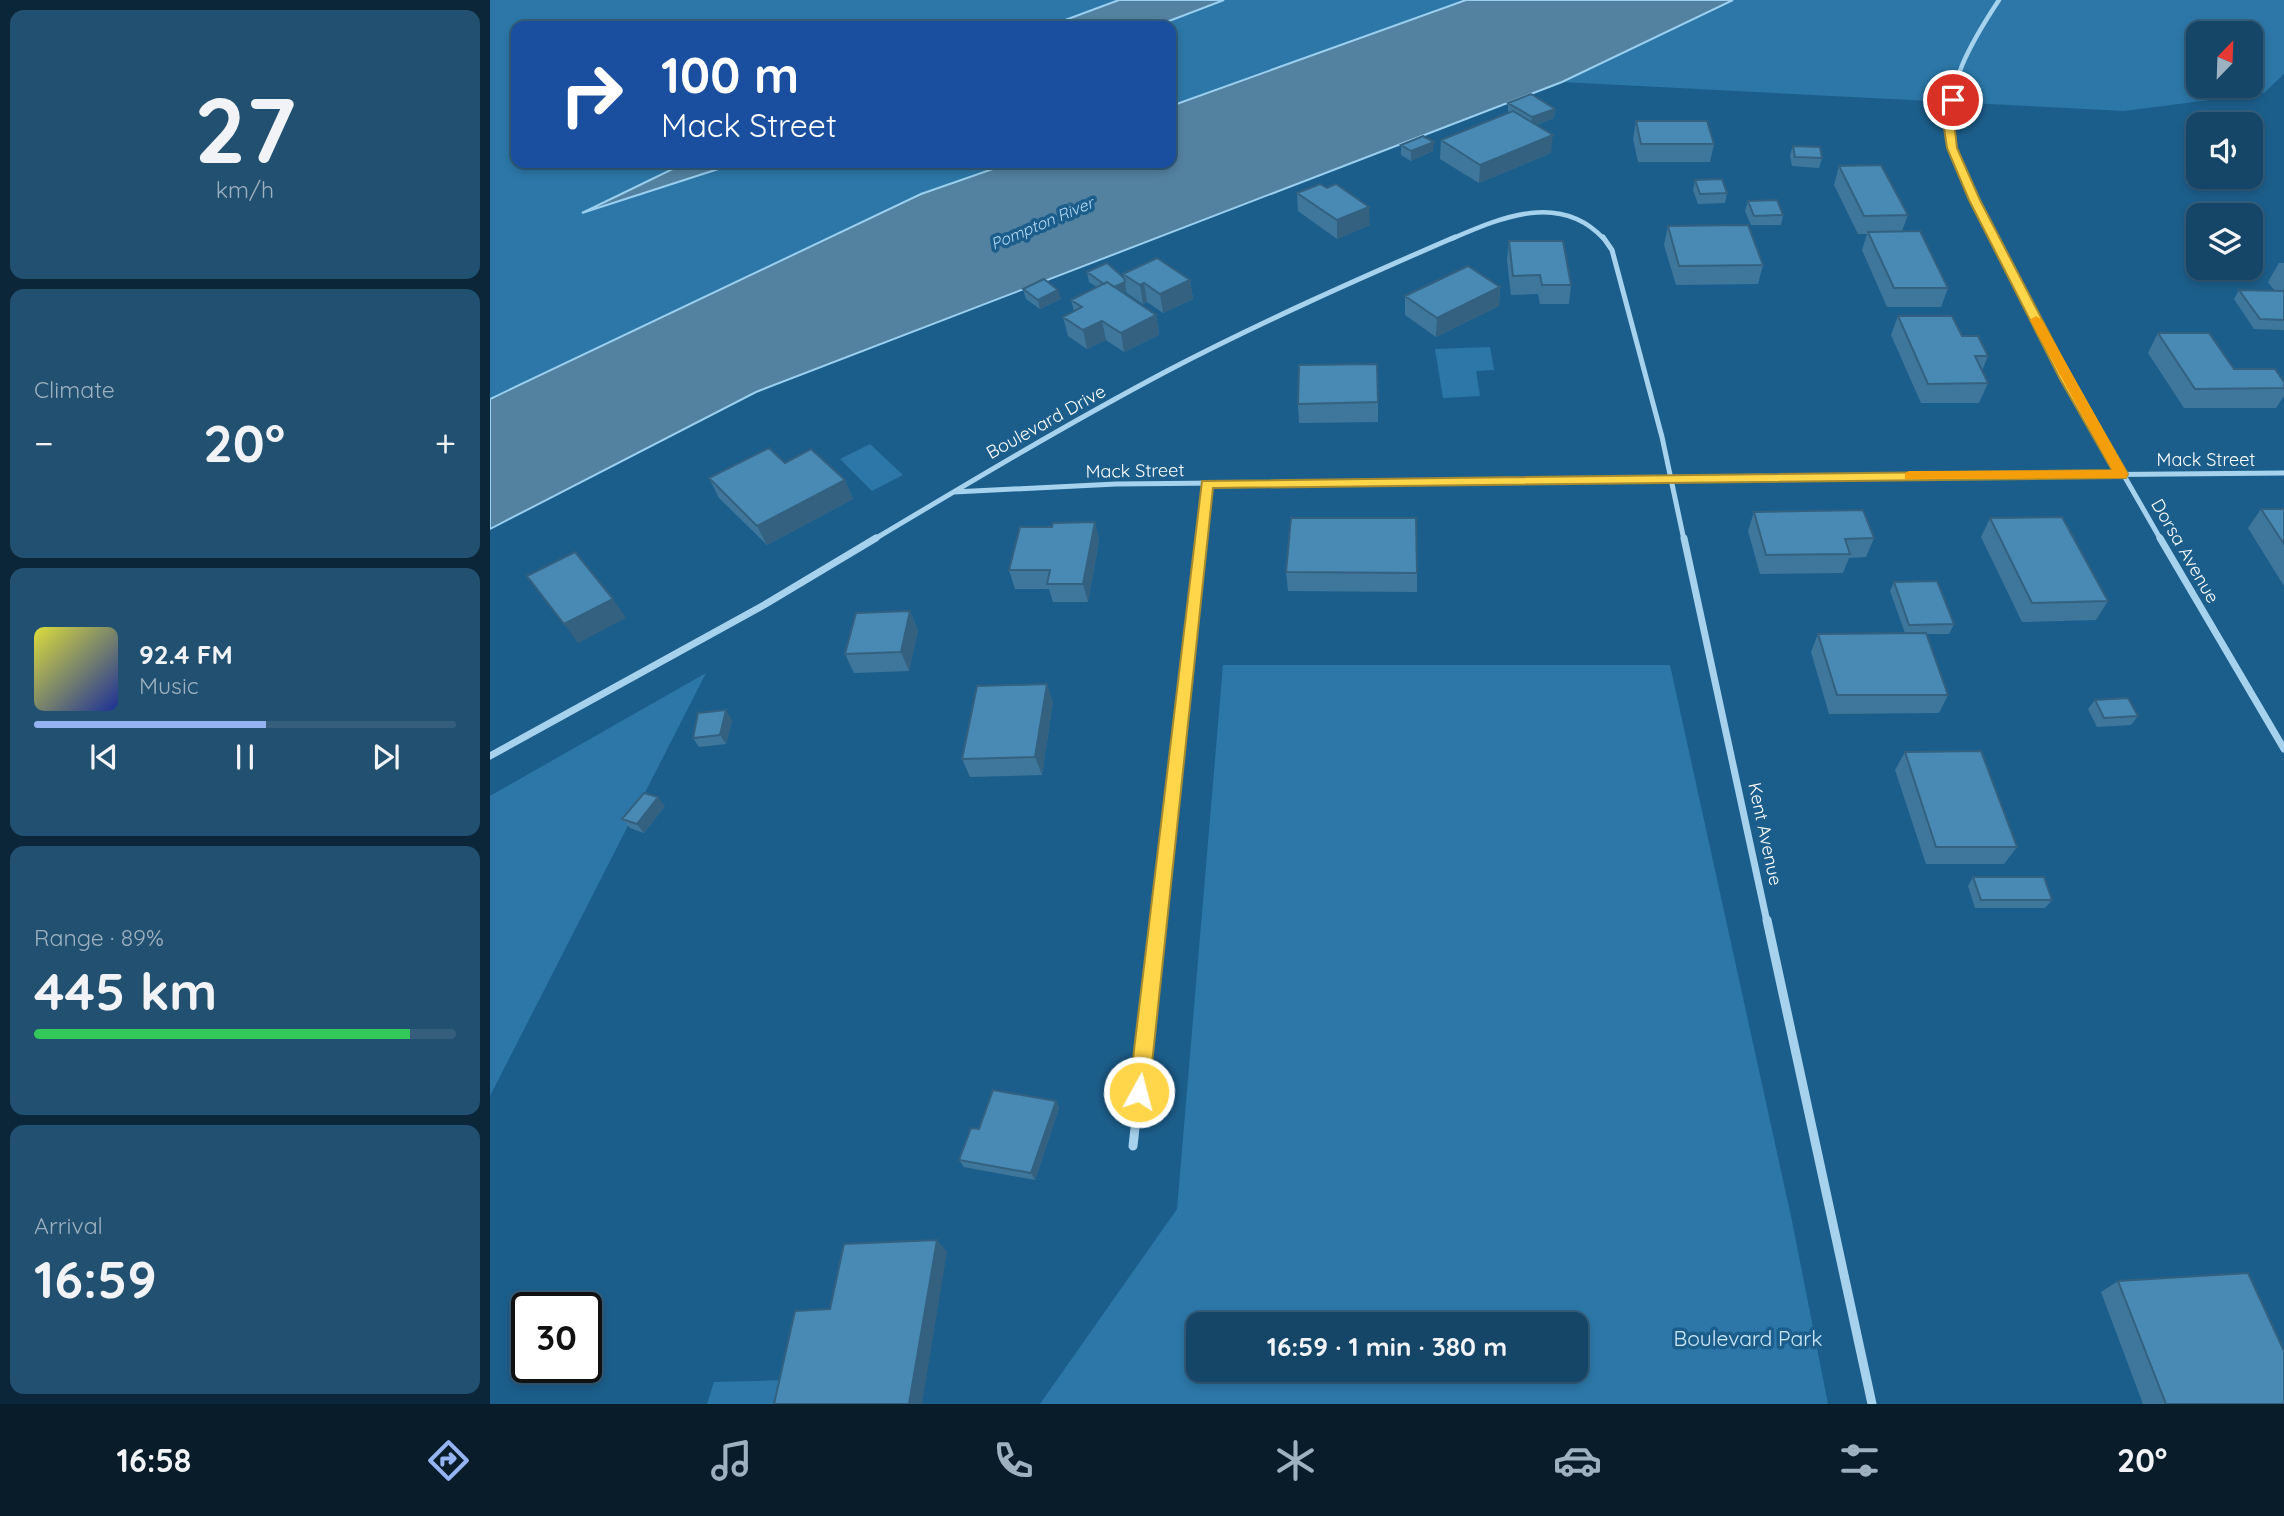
<!DOCTYPE html>
<meta charset="utf-8">
<style>
:root{--surface:#154668;--page:#225071;--text:#f1f3f6;--muted:#9db1c0;--line:#345e7c;--accent:#95b2f1}
body{margin:0;font-family:Quicksand,sans-serif;background:var(--page);color:var(--text);height:100vh;display:flex;flex-direction:column;font-size:26px;white-space:nowrap}
*{box-sizing:border-box;margin:0}
p{font-size:23px;color:var(--muted)}
.icon{flex:none;width:38px;height:38px;fill:none;stroke:currentColor;stroke-width:2;stroke-linecap:round;stroke-linejoin:round}
.map{position:relative;flex:1;overflow:hidden}
.drawer{display:flex;flex-direction:column;gap:10px;padding:10px;background:#0c2639;width:490px}
.drawer>*{flex:none}
.hud{position:absolute;left:21px;top:21px;width:665px;height:147px;border-radius:14px;box-shadow:0 4px 10px #0003,0 0 0 2px var(--line);background:#1a4fa0;color:#fff;overflow:hidden}
.needle{width:46px;rotate:23deg}
.fabs{position:absolute;left:1696px;top:21px;display:grid;gap:14px}
.fabs a{display:grid;place-items:center;width:77px;height:77px;border-radius:14px;background:var(--surface);box-shadow:0 4px 10px #0003,0 0 0 2px var(--line);font-size:35px}
.speed{position:absolute;left:21px;top:1292px;display:flex;gap:14px;font-size:35px;font-weight:700;text-align:center}
.speed>*{display:grid;place-content:center;width:91px;height:91px;border-radius:50%;background:var(--surface);box-shadow:0 4px 10px #0003,0 0 0 2px var(--line);line-height:1}
.speed .limit{border:4px solid #111;border-radius:10px;background:#fff;color:#111}
.pin{position:absolute;display:grid;place-items:center;width:60px;height:60px;color:#fff;margin:-30px;border:4px solid #fff;border-radius:50%;box-shadow:0 2px 7px #0007}
.me{position:absolute;width:77px;margin:-38px;rotate:7deg;stroke-linejoin:round;filter:drop-shadow(0 0 5px #0008)}
.turn{display:flex;align-items:center;gap:24px;height:147px;padding:0 35px;font-size:32px}
.turn .icon{width:91px;height:91px;stroke-width:2.5}
.turn b{display:block;font-size:49px;line-height:60px}
.big{font-size:52px;font-weight:700;line-height:1.1}
.drawer .tile{flex:1;display:flex;flex-direction:column;justify-content:center;gap:10px;min-width:0;padding:0 24px;border-radius:14px;background:var(--page)}
.drawer .dial{align-items:center;gap:0}
.dial b{font-size:91px;line-height:1}
.song{display:flex;align-items:center;gap:21px}
.cover{width:84px;height:84px;border-radius:10px;background:linear-gradient(135deg,hsl(60 70% 55%),hsl(230 70% 35%))}
.played{height:7px;border-radius:4px;background:linear-gradient(90deg,var(--accent) 55%,var(--line) 55%)}
.keys{display:flex;justify-content:space-around;direction:ltr}
.heat{display:flex;justify-content:space-between;align-items:center;font-size:38px;direction:ltr}
.charge{height:10px;border-radius:5px;background:linear-gradient(90deg,#34c759 89%,var(--line) 0)}
.trip{position:absolute;left:696px;top:1312px;width:402px;height:70px;border-radius:14px;background:var(--surface);box-shadow:0 4px 10px #0003,0 0 0 2px var(--line);font-weight:700;line-height:70px;text-align:center}
.menu{display:flex;height:112px;justify-content:space-around;align-items:center;background:#081c2a;color:var(--muted)}
.menu .icon{width:49px;height:49px}
.menu .current{color:var(--accent)}
.menu b{font-size:32px;color:var(--text)}
main{display:flex;flex:1;min-height:0}
.map>svg:first-child{display:block}
.green{fill:#2c77a7;fill-rule:evenodd}
.water{fill:#5381a0;stroke:#9acfef;stroke-width:2}
.lines{fill:none;stroke-linecap:round;stroke-linejoin:round}
.street-far3{stroke:#a7d2ed;stroke-width:4.5}
.street-far2{stroke:#a7d2ed;stroke-width:5}
.street-far1{stroke:#a7d2ed;stroke-width:7}
.street{stroke:#a7d2ed;stroke-width:9}
.wall{fill:#3f779c}
.shaded-wall{fill:#33617f}
.building{fill:#498ab5;stroke:#33617f;stroke-width:2}
.route{fill:#ffd54a;stroke:#a68a30;stroke-width:2}
.slow{fill:#f59e0b}
.labels{text-anchor:middle;stroke-width:7;stroke-linejoin:round;paint-order:stroke}
.far-water-label{font-size:16px;font-style:italic;fill:#b3dbf4;stroke:#1c5e8b}
.street-label{font-size:18px;fill:#fff;stroke:#1c5e8b}
.near-park-label{font-size:21px;fill:#cde8f9;stroke:#1c5e8b}
</style>
<main>
<section class="drawer">
<div class="tile dial"><b>27</b><p>km/h</p></div>
<div class="tile"><p>Climate</p>
<div class="heat"><a>−</a><b class="big">20°</b><a>+</a></div>
</div>
<div class="tile">
<div class="song"><i class="cover"></i><div><b>92.4 FM</b><p>Music</p></div></div>
<div class="played"></div>
<div class="keys"><svg class="icon" aria-label="previous" viewBox="0 0 24 24"><path d="M18 5L8 12l10 7zM5 5v14"/></svg><svg class="icon" aria-label="pause" viewBox="0 0 24 24"><path d="M8 5v14M16 5v14"/></svg><svg class="icon" aria-label="next" viewBox="0 0 24 24"><path d="M6 5l10 7-10 7zM19 5v14"/></svg></div>
</div>
<div class="tile"><p>Range · 89%</p><b class="big">445 km</b><div class="charge"></div></div>
<div class="tile"><p>Arrival</p><b class="big">16:59</b></div>
</section>
<div class="map">
<svg width="1794" height="1404" viewBox="0 0 1794 1404">
<rect width="100%" height="100%" fill="#1c5e8b"/>
<path class="green" d="M 0,0 L 629,0 L 559,26 L 26,26 L 26,163 L 195,163 L 98,211 L 247,163 L 520,163 L 431,194 L 0,399 Z
M 734,0 L 976,0 L 681,106 L 681,26 L 666,26 Z
M 1243,0 L 1794,0 L 1794,74 L 1774,93 L 1634,111 L 1072,82 ZM 1708,33 L 1760,33 L 1760,86 L 1708,86 Z
M 1000,347 L 1004,370 L 986,371 L 990,396 L 953,398 L 945,349 Z
M 380,444 L 413,475 L 382,491 L 350,459 Z
M 733,665 L 1180,665 L 1302,1221 L 1338,1404 L 550,1404 L 687,1209 ZM 709,1325 L 1087,1325 L 1087,1370 L 709,1370 Z
M 216,673 L 0,1096 L 0,796 Z
M 299,1380 L 293,1404 L 217,1404 L 224,1382 Z"/>
<path class="water" d="M 629,0 L 734,0 L 666,26 L 559,26 Z
M 976,0 L 1243,0 L 1072,82 L 266,392 L 0,529 L 0,399 L 431,194 L 520,163 L 681,163 L 681,106 Z
M 195,163 L 247,163 L 92,213 Z"/>
<g class="lines">
<path class="street-far3" d="M 961,239 C 1010,218 1070,191 1114,239
M 1504,239 C 1448,135 1442,101 1509,0"/>
<path class="street-far2" d="M 1113,237 L 1122,250 L 1172,437 L 1194,540
M 1503,237 L 1582,385 L 1671,540
M 464,492 L 626,484 L 1794,473
M 383,540 C 480,482 577,424 677,371 C 771,322 868,279 965,237
M 711,540 L 717,484"/>
<path class="street-far1" d="M 1194,538 L 1277,922
M 1670,538 L 1794,749
M 0,756 L 274,605 L 386,538
M 668,922 L 711,538"/>
<path class="street" d="M 1277,920 L 1382,1404
M 643,1146 L 668,920"/>
</g>
<path class="wall" d="M 1018,103 L 1065,109 L 1064,118 L 1046,125 L 1061,153 L 989,183 L 950,159 L 951,140 L 1020,113 L 1018,112 Z
M 1146,121 L 1224,144 L 1220,162 L 1148,162 L 1143,139 Z
M 911,145 L 943,151 L 921,161 L 911,155 Z
M 1303,146 L 1332,158 L 1329,168 L 1302,166 L 1300,155 Z
M 1349,166 L 1418,215 L 1412,231 L 1458,288 L 1451,307 L 1397,307 L 1372,250 L 1377,234 L 1368,234 L 1344,185 Z
M 1205,180 L 1237,193 L 1235,203 L 1208,204 L 1203,190 Z
M 837,188 L 880,225 L 847,239 L 808,211 L 807,193 Z
M 1258,201 L 1293,215 L 1291,225 L 1261,225 L 1255,211 Z
M 1178,226 L 1273,265 L 1268,284 L 1186,285 L 1174,245 Z
M 1019,241 L 1081,285 L 1079,304 L 1050,304 L 1048,294 L 1021,295 L 1017,260 Z
M 1789,263 L 1794,263 L 1794,330 L 1764,329 L 1744,299 L 1749,290 L 1784,290 L 1778,282 Z
M 597,272 L 634,278 L 633,274 L 700,280 L 703,299 L 673,313 L 657,302 L 653,304 L 637,293 L 636,291 L 633,293 L 666,315 L 669,335 L 634,352 L 616,340 L 597,349 L 578,336 L 573,317 L 584,311 L 581,300 L 607,287 L 599,282 Z
M 1010,287 L 1009,306 L 946,337 L 915,315 L 915,296 Z
M 533,289 L 571,299 L 550,309 L 536,299 Z
M 1408,316 L 1472,336 L 1498,356 L 1492,371 L 1498,383 L 1489,403 L 1431,403 L 1401,335 Z
M 1668,333 L 1744,369 L 1794,382 L 1794,396 L 1786,408 L 1694,408 L 1658,353 Z
M 888,402 L 888,422 L 809,423 L 808,404 Z
M 295,463 L 355,480 L 363,499 L 277,545 L 229,498 L 219,478 Z
M 1771,509 L 1794,509 L 1794,586 L 1758,528 Z
M 1264,512 L 1384,538 L 1376,557 L 1359,558 L 1353,573 L 1270,574 L 1258,531 Z
M 1500,518 L 1618,601 L 1606,620 L 1532,622 L 1491,537 Z
M 605,522 L 609,541 L 598,602 L 563,602 L 559,589 L 525,589 L 519,570 L 562,527 Z
M 796,572 L 927,573 L 927,592 L 798,591 Z
M 1404,582 L 1464,624 L 1459,634 L 1437,634 L 1458,695 L 1449,713 L 1339,714 L 1321,652 L 1328,634 L 1415,633 L 1400,591 Z
M 420,611 L 428,630 L 419,671 L 364,673 L 355,654 Z
M 1605,700 L 1648,716 L 1641,725 L 1607,727 L 1598,709 Z
M 563,702 L 552,775 L 480,777 L 472,759 Z
M 242,720 L 236,744 L 209,747 L 203,738 Z
M 1415,752 L 1527,847 L 1514,864 L 1436,864 L 1405,770 Z
M 175,806 L 154,833 L 140,828 L 132,819 Z
M 1483,877 L 1562,900 L 1555,908 L 1485,908 L 1478,886 Z
M 566,1101 L 569,1108 L 545,1180 L 474,1167 L 469,1160 L 489,1129 Z
M 1628,1281 L 1794,1404 L 1653,1404 L 1611,1292 Z"/>
<path class="shaded-wall" d="M 1065,109 L 1064,118 L 1041,126 L 1042,117 Z
M 1063,135 L 1061,153 L 989,183 L 990,165 Z
M 944,142 L 943,151 L 921,161 L 921,151 Z
M 879,207 L 880,225 L 847,239 L 847,220 Z
M 700,280 L 703,299 L 673,313 L 670,294 Z
M 635,282 L 636,291 L 622,298 L 620,289 Z
M 654,283 L 657,302 L 653,304 L 650,285 Z
M 1010,287 L 1009,306 L 946,337 L 947,318 Z
M 568,290 L 571,299 L 550,309 L 548,300 Z
M 666,315 L 669,335 L 634,352 L 631,333 Z
M 612,321 L 616,340 L 597,349 L 593,330 Z
M 355,480 L 363,499 L 277,545 L 267,526 Z
M 605,522 L 609,541 L 598,602 L 593,584 Z
M 123,599 L 136,618 L 88,643 L 74,624 Z
M 420,611 L 428,630 L 419,671 L 411,652 Z
M 557,684 L 563,702 L 552,775 L 545,757 Z
M 236,710 L 242,720 L 236,744 L 230,735 Z
M 168,797 L 175,806 L 154,833 L 147,824 Z
M 566,1101 L 569,1108 L 545,1180 L 541,1173 Z
M 447,1240 L 457,1252 L 432,1404 L 419,1404 Z"/>
<path class="building" d="M 1041,94 L 1065,109 L 1042,117 L 1018,103 Z
M 1023,111 L 1063,135 L 990,165 L 951,140 Z
M 1146,121 L 1217,121 L 1224,144 L 1151,144 Z
M 933,136 L 944,142 L 921,151 L 911,145 Z
M 1303,146 L 1330,147 L 1332,158 L 1305,157 Z
M 1391,165 L 1418,215 L 1374,216 L 1349,166 Z
M 1232,179 L 1237,193 L 1210,194 L 1205,180 Z
M 830,184 L 837,188 L 846,184 L 879,207 L 847,220 L 807,193 Z
M 1287,200 L 1293,215 L 1264,216 L 1258,201 Z
M 1258,225 L 1273,265 L 1189,266 L 1178,226 Z
M 1430,231 L 1458,288 L 1404,288 L 1378,232 Z
M 1019,241 L 1073,241 L 1081,285 L 1052,285 L 1050,275 L 1023,276 Z
M 667,258 L 700,280 L 670,294 L 654,283 L 650,285 L 633,274 Z
M 617,263 L 634,278 L 635,282 L 624,287 L 617,282 L 614,284 L 597,272 Z
M 978,266 L 1010,287 L 947,318 L 915,296 Z
M 554,279 L 568,290 L 548,300 L 533,289 Z
M 617,282 L 666,315 L 631,333 L 612,321 L 593,330 L 573,317 L 592,307 L 581,300 Z
M 1749,290 L 1794,291 L 1794,320 L 1770,319 Z
M 1408,316 L 1462,316 L 1472,336 L 1488,336 L 1498,356 L 1485,356 L 1498,383 L 1438,384 Z
M 1668,333 L 1719,333 L 1744,369 L 1785,369 L 1794,382 L 1794,388 L 1705,389 Z
M 887,364 L 888,402 L 808,404 L 809,365 Z
M 279,448 L 295,463 L 321,449 L 355,480 L 267,526 L 219,478 Z
M 1771,509 L 1794,509 L 1794,544 Z
M 1373,510 L 1384,538 L 1355,539 L 1360,554 L 1276,555 L 1264,512 Z
M 1572,517 L 1618,601 L 1542,603 L 1500,518 Z
M 801,518 L 926,518 L 927,573 L 796,572 Z
M 605,522 L 593,584 L 557,584 L 560,570 L 519,570 L 530,527 L 562,527 L 563,523 Z
M 85,552 L 123,599 L 74,624 L 37,576 Z
M 1447,581 L 1464,624 L 1419,625 L 1404,582 Z
M 420,611 L 411,652 L 355,654 L 366,613 Z
M 1436,633 L 1458,695 L 1347,695 L 1328,634 Z
M 557,684 L 545,757 L 472,759 L 487,686 Z
M 1638,698 L 1648,716 L 1614,718 L 1605,700 Z
M 236,710 L 230,735 L 203,738 L 208,713 Z
M 1491,751 L 1527,847 L 1446,847 L 1415,752 Z
M 154,793 L 168,797 L 147,824 L 132,819 Z
M 1483,877 L 1554,877 L 1562,900 L 1491,900 Z
M 503,1090 L 566,1101 L 541,1173 L 469,1160 L 481,1128 L 489,1129 Z
M 447,1240 L 419,1404 L 284,1404 L 305,1311 L 340,1309 L 354,1244 Z
M 1758,1273 L 1794,1351 L 1794,1404 L 1676,1404 L 1628,1281 Z"/>
<path class="route" d="M 1459,97 L 1468,100 L 1464,121 L 1467,148 L 1490,200 L 1583,379 L 1638,474 L 1636,478 L 723,488 L 659,1092 L 656,1099 L 649,1101 L 642,1099 L 639,1092 L 712,481 L 1622,470 L 1570,379 L 1479,200 L 1457,148 L 1453,121 Z"/>
<path class="slow" d="M 1546,316 L 1552,320 L 1638,474 L 1636,478 L 1415,479 L 1415,473 L 1419,471 L 1622,470 L 1540,320 Z"/>
<g class="labels">
<g class="far-water-label">
<text transform="translate(552 223) rotate(-23)" y="6">Pompton River</text>
</g>
<g class="street-label">
<text transform="translate(556 422) rotate(-29)" y="6">Boulevard Drive</text>
<text x="1716" y="466">Mack Street</text>
<text transform="translate(645 471) rotate(-1)" y="6">Mack Street</text>
<text transform="translate(1695 551) rotate(60)" y="6">Dorsa Avenue</text>
<text transform="translate(1275 834) rotate(78)" y="6">Kent Avenue</text>
</g>
<g class="near-park-label">
<text x="1258" y="1346">Boulevard Park</text>
</g>
</g>
</svg>
<div class="fabs">
<a><svg class="needle" viewBox="-14 -14 28 28"><path d="M0-13l5 13h-10z" fill="#e53935"/><path d="M0 13l5-13h-10z" fill="#9db1c0"/></svg></a>
<a><svg class="icon" aria-label="sound" viewBox="0 0 24 24"><path d="M4 9h4l5-4v14l-5-4H4zM17 9q2 3 0 6"/></svg></a>
<a><svg class="icon" aria-label="layers" viewBox="0 0 24 24"><path d="M12 4l9 5-9 5-9-5zM3 14l9 5 9-5"/></svg></a>
</div>
<div class="speed"><div class="limit">30</div></div>
<div class="pin" style="left:1463px;top:100px;background:#d93025"><svg class="icon" aria-label="arrive" viewBox="0 0 24 24"><path d="M6 21V4h12l-3 4 3 4H6"/></svg></div>
<svg class="me" style="left:649px;top:1092px" viewBox="-20 -20 40 40"><circle r="17" fill="#ffd54a" stroke="#fff" stroke-width="3"/><path d="M0-11L8 9 0 5-8 9z" fill="#fff"/></svg>
<div class="trip">16:59 · 1 min · 380 m</div>
<div class="hud">
<div class="turn"><svg class="icon" aria-label="right" viewBox="0 0 24 24"><path d="M7 20v-9h11M14 6l5 5-5 5"/></svg><div><b>100 m</b>Mack Street</div></div>
</div>
</div>
</main>
<nav class="menu">
<b>16:58</b>
<svg class="icon current" aria-label="directions" viewBox="0 0 24 24"><path d="M12 3l9 9-9 9-9-9zM9 14v-3h6M13 9l2 2-2 2"/></svg>
<svg class="icon" aria-label="music" viewBox="0 0 24 24"><path d="M9 18V5l10-2v13"/><circle cx="6" cy="18" r="3"/><circle cx="16" cy="16" r="3"/></svg>
<svg class="icon" aria-label="phone" viewBox="0 0 24 24"><path d="M5 4h4l2 5-3 2q2 4 5 5l2-3 5 2v4C11 20 4 13 5 4z"/></svg>
<svg class="icon" aria-label="climate" viewBox="0 0 24 24"><path d="M12 3v18M4 7l16 10M4 17L20 7"/></svg>
<svg class="icon" aria-label="car" viewBox="0 0 24 24"><path d="M5 17H2v-5l4-1 3-4h7l3 4 3 1v5h-3M9 17h6M6 11h13"/><circle cx="7" cy="17" r="2"/><circle cx="17" cy="17" r="2"/></svg>
<svg class="icon" aria-label="filters" viewBox="0 0 24 24"><path d="M4 7h16M4 17h16"/><circle cx="9" cy="7" r="2"/><circle cx="15" cy="17" r="2"/></svg>
<b>20°</b>
</nav>
